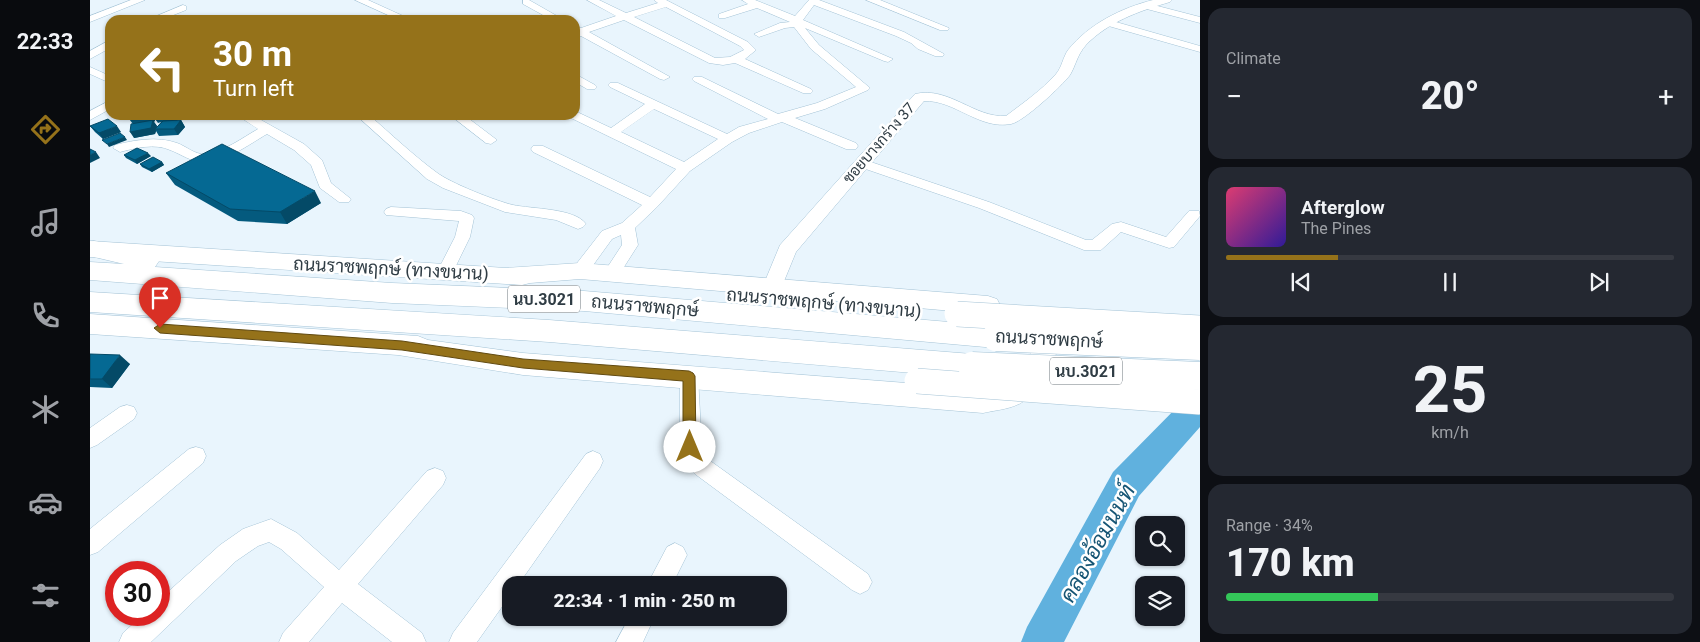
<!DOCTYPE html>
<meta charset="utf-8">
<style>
:root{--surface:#171b24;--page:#242831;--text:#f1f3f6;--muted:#9ea1a6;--line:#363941;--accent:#95721a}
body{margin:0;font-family:Roboto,Sarabun,sans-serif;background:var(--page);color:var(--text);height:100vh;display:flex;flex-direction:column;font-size:19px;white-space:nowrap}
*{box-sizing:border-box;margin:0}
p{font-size:16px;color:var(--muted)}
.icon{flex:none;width:28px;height:28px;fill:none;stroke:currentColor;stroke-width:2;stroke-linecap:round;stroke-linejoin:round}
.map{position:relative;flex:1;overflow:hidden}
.details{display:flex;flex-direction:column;gap:8px;padding:8px;background:#0d0f14;width:500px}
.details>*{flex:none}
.top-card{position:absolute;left:15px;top:15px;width:475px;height:105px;border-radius:15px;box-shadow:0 1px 4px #0004;background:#95721a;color:#fff;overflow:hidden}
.fabs{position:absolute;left:1045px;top:516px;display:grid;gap:10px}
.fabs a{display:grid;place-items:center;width:50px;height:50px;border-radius:10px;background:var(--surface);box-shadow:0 1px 4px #0004;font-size:25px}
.speed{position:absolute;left:15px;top:561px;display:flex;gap:10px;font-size:25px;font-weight:700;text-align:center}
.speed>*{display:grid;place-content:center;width:65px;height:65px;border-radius:50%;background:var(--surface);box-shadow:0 1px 4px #0004;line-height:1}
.speed .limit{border:8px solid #d22;background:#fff;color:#111}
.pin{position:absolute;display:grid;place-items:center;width:42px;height:42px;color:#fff;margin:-51px -21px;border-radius:50% 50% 50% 0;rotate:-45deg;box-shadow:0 0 5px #0007}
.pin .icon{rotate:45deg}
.me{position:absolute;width:55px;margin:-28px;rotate:0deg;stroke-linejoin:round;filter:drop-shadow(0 0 4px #0008)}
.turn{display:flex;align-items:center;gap:18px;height:105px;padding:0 25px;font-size:22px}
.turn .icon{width:65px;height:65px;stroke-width:2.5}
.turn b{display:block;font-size:35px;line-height:42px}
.big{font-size:38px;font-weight:800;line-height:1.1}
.details .widget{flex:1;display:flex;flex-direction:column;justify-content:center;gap:8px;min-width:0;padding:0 18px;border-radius:15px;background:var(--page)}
.details .dial{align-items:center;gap:0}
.dial b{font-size:65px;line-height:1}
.song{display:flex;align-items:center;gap:15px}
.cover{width:60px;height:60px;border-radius:8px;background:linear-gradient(135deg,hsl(340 70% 55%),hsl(250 70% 35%))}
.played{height:5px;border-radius:2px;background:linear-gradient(90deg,var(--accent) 25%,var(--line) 25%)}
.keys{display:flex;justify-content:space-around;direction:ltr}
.heat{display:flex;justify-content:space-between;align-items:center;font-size:28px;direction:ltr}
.charge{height:8px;border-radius:4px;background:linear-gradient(90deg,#34c759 34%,var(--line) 0)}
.trip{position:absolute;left:412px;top:576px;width:285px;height:50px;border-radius:15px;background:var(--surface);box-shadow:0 1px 4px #0004;font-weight:800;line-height:50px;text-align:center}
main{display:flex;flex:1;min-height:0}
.tabs{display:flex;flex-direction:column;width:90px;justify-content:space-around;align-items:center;background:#090b0e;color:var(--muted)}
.tabs .icon{width:35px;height:35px}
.tabs .on{color:var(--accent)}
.tabs b{font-size:22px;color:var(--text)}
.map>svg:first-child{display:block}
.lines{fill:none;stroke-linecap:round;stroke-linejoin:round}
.river{fill:#60b1de;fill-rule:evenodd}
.minor-casing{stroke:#a4c3d6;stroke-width:1}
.tertiary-casing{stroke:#a4c3d6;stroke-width:1}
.secondary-casing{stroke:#a4c3d6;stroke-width:1}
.primary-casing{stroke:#a4c3d6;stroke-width:1}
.minor{fill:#fff;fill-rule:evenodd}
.tertiary{fill:#fff;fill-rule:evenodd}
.secondary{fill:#fff;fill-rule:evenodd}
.primary{fill:#fff;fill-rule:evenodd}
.secondary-bridge-casing{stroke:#a4c3d6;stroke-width:26;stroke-linecap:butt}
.primary-bridge-casing{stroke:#a4c3d6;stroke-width:29;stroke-linecap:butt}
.secondary-bridge{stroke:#fff;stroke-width:25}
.primary-bridge{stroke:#fff;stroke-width:28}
.wall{fill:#045a7e}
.shaded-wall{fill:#044a67}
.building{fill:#056993;stroke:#044a67}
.route{fill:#95721a;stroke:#614a11}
.labels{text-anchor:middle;stroke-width:5;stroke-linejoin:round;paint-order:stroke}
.far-street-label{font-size:15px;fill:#2f3c44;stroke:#fff}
.shield{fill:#fff;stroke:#6d767c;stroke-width:1}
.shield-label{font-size:16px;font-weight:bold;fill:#2f3c44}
.street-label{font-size:18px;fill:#2f3c44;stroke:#fff}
.near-water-label{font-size:22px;font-style:italic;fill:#175675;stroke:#fff}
</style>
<main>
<nav class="tabs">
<b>22:33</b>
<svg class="icon on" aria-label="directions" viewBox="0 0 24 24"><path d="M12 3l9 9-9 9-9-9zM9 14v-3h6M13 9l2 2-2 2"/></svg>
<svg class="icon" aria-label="music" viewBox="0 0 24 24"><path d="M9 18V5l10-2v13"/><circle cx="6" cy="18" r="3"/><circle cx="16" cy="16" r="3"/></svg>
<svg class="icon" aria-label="phone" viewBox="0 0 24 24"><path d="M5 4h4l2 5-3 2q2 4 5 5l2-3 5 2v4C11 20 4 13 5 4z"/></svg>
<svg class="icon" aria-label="climate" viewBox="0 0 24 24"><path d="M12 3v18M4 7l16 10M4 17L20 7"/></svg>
<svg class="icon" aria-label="car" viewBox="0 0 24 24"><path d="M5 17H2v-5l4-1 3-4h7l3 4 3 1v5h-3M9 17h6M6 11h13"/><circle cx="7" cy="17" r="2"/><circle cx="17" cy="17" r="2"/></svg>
<svg class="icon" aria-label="filters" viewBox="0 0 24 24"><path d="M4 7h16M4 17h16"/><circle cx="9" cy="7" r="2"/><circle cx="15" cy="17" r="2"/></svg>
</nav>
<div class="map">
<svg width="1110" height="642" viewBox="0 0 1110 642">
<rect width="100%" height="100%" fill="#e9f5fd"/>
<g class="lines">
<path class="river" d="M 1110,391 L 1110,427 L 1049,496 L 974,642 L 931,642 L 937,627 L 1023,472 L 1099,395 Z"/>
<defs>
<path id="minor" d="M 41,0 L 55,0 L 0,22 L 0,16 Z
M 265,0 L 278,0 L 322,20 L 309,20 Z
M 433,0 L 439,0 L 474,20 L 462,20 L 433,4 Z
M 497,0 L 509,0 L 536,13 L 568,3 L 564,0 L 576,0 L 658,42 L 666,50 L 655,59 L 721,89 L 723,91 L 721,93 L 713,93 L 645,63 L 633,65 L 619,63 L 534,20 L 499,32 L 580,77 L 574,80 L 570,79 L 491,36 L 485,38 L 485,26 L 491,28 L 526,16 ZM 576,7 L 650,46 L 654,50 L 640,57 L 625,58 L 544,17 Z
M 652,0 L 665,0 L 705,16 L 719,0 L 729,0 L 814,32 L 854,54 L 853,56 L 845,56 L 828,49 L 821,43 L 806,36 L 724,5 L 713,20 L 803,59 L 798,62 L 794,61 L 715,28 L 729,45 L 780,88 L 778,90 L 735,109 L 705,118 L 766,143 L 768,146 L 766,149 L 756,149 L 692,122 L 659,133 L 642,142 L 600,171 L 567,207 L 545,228 L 548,245 L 527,278 L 521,280 L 515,278 L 513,274 L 532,245 L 531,235 L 522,239 L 496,275 L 490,277 L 484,275 L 482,271 L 484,267 L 512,231 L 532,223 L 552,205 L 443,152 L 441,149 L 443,146 L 453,146 L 560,197 L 586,169 L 481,118 L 479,115 L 485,115 L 485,111 L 521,128 L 555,104 L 520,87 L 518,85 L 520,83 L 528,83 L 637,134 L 649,127 L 678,119 L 604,81 L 602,79 L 604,77 L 612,77 L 688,114 L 727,103 L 766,87 L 721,49 L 704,27 L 695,28 L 669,37 L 664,34 L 690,23 L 700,22 L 667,8 L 635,18 L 629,18 L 629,14 L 658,4 ZM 564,109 L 628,139 L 594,162 L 531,132 Z
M 776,0 L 790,0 L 859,28 L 858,30 L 850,30 Z
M 1056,3 L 1110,17 L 1110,23 L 1053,8 L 1051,6 Z
M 93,5 L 96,6 L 96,10 L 71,20 L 57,20 Z
M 395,16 L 401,20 L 391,20 L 391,17 Z
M 106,17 L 112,18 L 113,20 L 101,20 Z
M 1019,20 L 1110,46 L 1110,52 L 1015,25 L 1014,23 Z
M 20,40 L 20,48 L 0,59 L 0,51 Z
M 0,67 L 20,76 L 20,83 L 0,74 Z
M 485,74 L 505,85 L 507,87 L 505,89 L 497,89 L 485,82 Z
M 17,102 L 20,103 L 20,109 L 0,120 L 0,111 Z
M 147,115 L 162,115 L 214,144 L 232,160 L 241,183 L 261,199 L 259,202 L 249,202 L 230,188 L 221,165 L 204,150 L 177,134 C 158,145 136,162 113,162 C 101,162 91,154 80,150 C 65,143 45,148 30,152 L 23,148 L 25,145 C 45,140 67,136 87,143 C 96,146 105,155 115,154 C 134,152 152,138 168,129 Z
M 266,115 L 279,115 C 301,134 323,155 346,172 C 360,183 406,201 423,205 C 441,209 485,208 496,224 L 493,227 L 488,229 L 466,220 L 415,212 L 353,188 L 337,179 Z
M 360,115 L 374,115 L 407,140 L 401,144 L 396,143 Z
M 772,159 L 899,202 L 996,240 L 1002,240 L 1022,224 L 1031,222 L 1076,237 L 1099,211 L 1109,211 L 1110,216 L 1084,247 L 1079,248 L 1031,232 L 1011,250 L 994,250 L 889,208 L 767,166 L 765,163 L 767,160 Z
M 301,207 L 371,211 L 382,215 L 384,218 L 380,237 L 361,276 L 355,278 L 349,276 L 347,272 L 365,237 L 369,221 L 296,215 L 294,212 L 296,209 Z
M 599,368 L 606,371 L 608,376 L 612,451 L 619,460 L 778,574 L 782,582 L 778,590 L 770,594 L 762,590 L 605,474 L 596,463 L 590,447 L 590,376 L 592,371 Z
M 37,405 L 44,407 L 47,413 L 44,419 L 7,445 L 0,448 L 0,428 L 30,407 Z
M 106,447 L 113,449 L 116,456 L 113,463 L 8,552 L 0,555 L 0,529 L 99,449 Z
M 503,451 L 510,454 L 513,461 L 510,468 L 428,585 L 421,585 L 421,594 L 387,642 L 359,642 L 363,633 L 496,454 Z
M 345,468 L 353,471 L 356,478 L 353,485 L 268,584 L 332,633 L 336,642 L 302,642 L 252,603 L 219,642 L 189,642 L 193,633 L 234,587 L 191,549 L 179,542 L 168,546 L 146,561 L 61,642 L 29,642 L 33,633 L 53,615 L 69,615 L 69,600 L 130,545 L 153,529 L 181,519 L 207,533 L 249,570 L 337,471 Z
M 585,543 L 593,547 L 597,555 L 582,585 L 557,585 L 577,547 Z
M 539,618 L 564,618 L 553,642 L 526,642 Z"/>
<path id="tertiary" d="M 1063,0 L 1082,0 L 1080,2 C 1049,11 1018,22 996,45 C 987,55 986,65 980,75 C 972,86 933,122 921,124 C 889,130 865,100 834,101 L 706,252 L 690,291 L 683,293 L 676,291 L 673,286 L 690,245 L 825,94 C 859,86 884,118 916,116 C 933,103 952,90 966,74 C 972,67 973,57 978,50 C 999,24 1031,8 1063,0 Z"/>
<path id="secondary" d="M 0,241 L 416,268 L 490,263 L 898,296 L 907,299 L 910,305 L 907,311 L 898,314 L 490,279 L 440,283 L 432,285 L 0,257 Z
M 949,313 C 991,326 956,384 934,401 C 923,409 906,410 893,413 L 433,375 L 308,355 L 0,334 L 0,314 L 328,336 L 338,340 L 433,353 L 893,389 C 899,388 907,388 913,386 C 927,378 946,353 944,336 C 943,331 939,327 936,322 L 940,315 Z"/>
<path id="primary" d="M 4,241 L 65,255 L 69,261 L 65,267 L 302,283 L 494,291 L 906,326 L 916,329 L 920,337 L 916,345 L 906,348 L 494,311 L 302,303 L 0,280 L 0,262 L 34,264 L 0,256 L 0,242 Z
M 0,292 L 459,320 L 882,354 L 892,358 L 897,366 L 892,374 L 882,378 L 459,342 L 0,312 Z"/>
</defs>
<use href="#minor" class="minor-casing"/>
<use href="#tertiary" class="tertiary-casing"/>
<use href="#secondary" class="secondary-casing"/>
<use href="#primary" class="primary-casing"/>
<use href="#minor" class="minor"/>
<use href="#tertiary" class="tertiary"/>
<use href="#secondary" class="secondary"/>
<use href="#primary" class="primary"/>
<defs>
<path id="secondary-bridge" d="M 867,314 L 1110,328
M 827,381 L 1110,402"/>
<path id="primary-bridge" d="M 906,337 L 1110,346
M 882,366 L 1110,376"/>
</defs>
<use href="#secondary-bridge" class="secondary-bridge-casing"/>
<use href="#primary-bridge" class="primary-bridge-casing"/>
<use href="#secondary-bridge" class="secondary-bridge"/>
<use href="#primary-bridge" class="primary-bridge"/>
</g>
<path class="wall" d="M 68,115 L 64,122 L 67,126 L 66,128 L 71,122 L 68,123 L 66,120 L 70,115 L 91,115 L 87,121 L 91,120 L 95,127 L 88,135 L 69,136 L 66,131 L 65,134 L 44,138 L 43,124 L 39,119 Z
M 0,126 L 31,132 L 13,139 L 5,132 Z
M 34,155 L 61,156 L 47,164 L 36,158 Z
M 72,162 L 74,165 L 62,172 L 52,167 L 50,164 Z
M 76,173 L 231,203 L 197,224 L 148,221 L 85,185 Z
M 0,354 L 40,364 L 22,388 L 0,387 Z"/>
<path class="shaded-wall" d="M 60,115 L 68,115 L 64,122 L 67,126 L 66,129 L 65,129 L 66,131 L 65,134 L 44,138 L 40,132 L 62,122 L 59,117 Z
M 87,115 L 91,115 L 87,121 L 85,118 Z
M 91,120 L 95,127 L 88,135 L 84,129 Z
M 27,126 L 31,132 L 13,139 L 9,133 Z
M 35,137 L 37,140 L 19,147 L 17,144 Z
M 6,152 L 10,158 L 0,163 L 0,155 Z
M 58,153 L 61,156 L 47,164 L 45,160 Z
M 72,162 L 74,165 L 62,172 L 59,169 Z
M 225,191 L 231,203 L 197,224 L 190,212 Z
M 30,355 L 40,364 L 22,388 L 12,379 Z"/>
<path class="building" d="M 42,115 L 60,115 L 59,117 L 39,119 Z
M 70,115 L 87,115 L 85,118 L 66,120 Z
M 18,119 L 27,126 L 9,133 L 0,126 Z
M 63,120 L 61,128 L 40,132 L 41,124 Z
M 91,120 L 84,129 L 65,129 L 73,121 Z
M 30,133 L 35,137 L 17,144 L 12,140 Z
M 132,144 L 225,191 L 190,212 L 140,209 L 76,173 Z
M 47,148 L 58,153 L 45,160 L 34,155 Z
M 0,149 L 6,152 L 0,155 Z
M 63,157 L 72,162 L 59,169 L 50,164 Z
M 0,354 L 30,355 L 12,379 L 0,379 Z"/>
<path class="route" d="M 70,324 L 312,341 L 433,359 L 599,371 L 603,373 L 605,376 L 606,447 L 604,451 L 600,453 L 595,451 L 593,447 L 593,381 L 433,368 L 312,350 L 70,333 L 64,328 Z"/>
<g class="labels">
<g class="far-street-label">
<text transform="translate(789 143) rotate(-49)" y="5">ซอยบางกร่าง 37</text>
</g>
<g class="shield">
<rect x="418" y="285.5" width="72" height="27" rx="4"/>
<rect x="960" y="357.5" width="72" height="27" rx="4"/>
</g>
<g class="shield-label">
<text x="454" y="305">นบ.3021</text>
<text x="996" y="377">นบ.3021</text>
</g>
<g class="street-label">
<text transform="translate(301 269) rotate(3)" y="6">ถนนราชพฤกษ์ (ทางขนาน)</text>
<text transform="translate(734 303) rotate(5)" y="6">ถนนราชพฤกษ์ (ทางขนาน)</text>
<text transform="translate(555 306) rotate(5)" y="6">ถนนราชพฤกษ์</text>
<text transform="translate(959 339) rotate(3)" y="6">ถนนราชพฤกษ์</text>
</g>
<g class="near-water-label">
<text transform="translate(1007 543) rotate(-61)" y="8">คลองอ้อมนนท์</text>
</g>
</g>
</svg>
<div class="fabs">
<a><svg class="icon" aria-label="search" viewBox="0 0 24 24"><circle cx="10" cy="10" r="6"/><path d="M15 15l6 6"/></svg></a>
<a><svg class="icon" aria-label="layers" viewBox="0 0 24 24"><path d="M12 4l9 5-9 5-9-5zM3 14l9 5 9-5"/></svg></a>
</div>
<div class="speed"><div class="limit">30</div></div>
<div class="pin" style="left:70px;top:328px;background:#d93025"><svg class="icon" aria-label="arrive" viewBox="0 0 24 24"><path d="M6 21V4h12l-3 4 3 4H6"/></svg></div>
<svg class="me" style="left:600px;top:447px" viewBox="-20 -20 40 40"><circle r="19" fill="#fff"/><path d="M0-13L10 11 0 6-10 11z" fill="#95721a"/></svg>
<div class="trip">22:34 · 1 min · 250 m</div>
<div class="top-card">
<div class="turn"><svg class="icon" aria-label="left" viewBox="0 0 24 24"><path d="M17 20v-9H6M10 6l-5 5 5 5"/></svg><div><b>30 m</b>Turn left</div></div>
</div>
</div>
<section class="details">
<div class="widget"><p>Climate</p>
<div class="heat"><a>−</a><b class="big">20°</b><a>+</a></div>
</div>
<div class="widget">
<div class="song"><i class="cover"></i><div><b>Afterglow</b><p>The Pines</p></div></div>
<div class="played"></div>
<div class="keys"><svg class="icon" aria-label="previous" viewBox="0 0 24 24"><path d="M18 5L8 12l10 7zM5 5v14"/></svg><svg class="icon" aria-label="pause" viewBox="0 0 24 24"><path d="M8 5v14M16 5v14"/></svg><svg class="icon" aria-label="next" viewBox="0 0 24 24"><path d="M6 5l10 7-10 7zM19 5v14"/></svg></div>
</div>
<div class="widget dial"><b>25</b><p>km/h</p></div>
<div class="widget"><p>Range · 34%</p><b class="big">170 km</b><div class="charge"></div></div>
</section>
</main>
